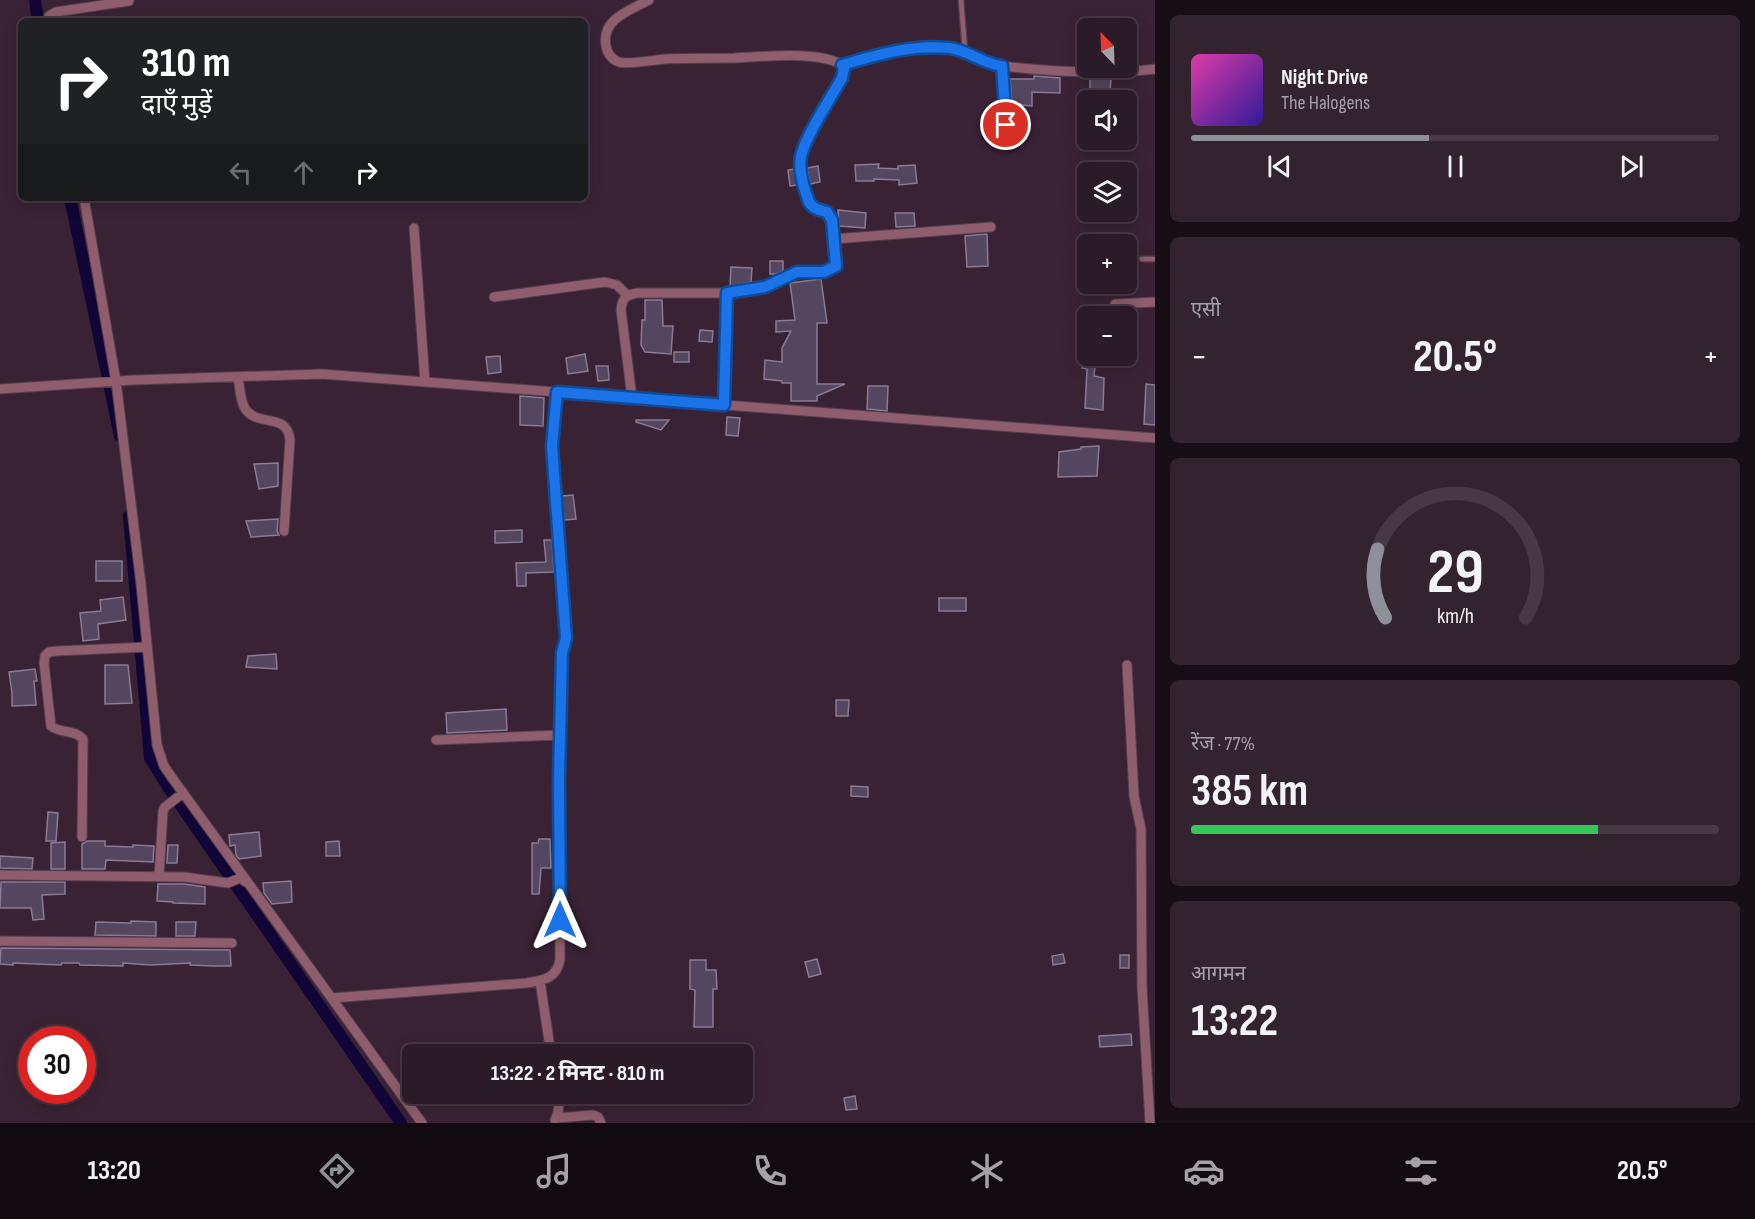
<!DOCTYPE html>
<html lang="hi">
<meta charset="utf-8">
<style>
:root{--surface:#2b1a27;--page:#33232f;--text:#f1f3f6;--muted:#a6a1a7;--line:#473844;--accent:#8c9099}
body{margin:0;font-family:"Sofia Sans Condensed","Noto Sans Devanagari",sans-serif;background:var(--page);color:var(--text);height:100vh;display:flex;flex-direction:column;font-size:22px;white-space:nowrap}
*{box-sizing:border-box;margin:0}
p{font-size:20px;color:var(--muted)}
.icon{flex:none;width:33px;height:33px;fill:none;stroke:currentColor;stroke-width:2;stroke-linecap:round;stroke-linejoin:round}
.map{position:relative;flex:1;overflow:hidden}
.details{display:flex;flex-direction:column;gap:15px;padding:15px;background:#180e15;width:600px}
.details>*{flex:none}
.hud{position:absolute;left:18px;top:18px;width:570px;height:183px;border-radius:9px;box-shadow:0 3px 15px #0003,0 0 0 2px var(--line);background:#202124;color:#fff;overflow:hidden}
.needle{width:39px;rotate:337deg}
.tools{position:absolute;left:1077px;top:18px;display:grid;gap:12px}
.tools a{display:grid;place-items:center;width:60px;height:60px;border-radius:9px;background:var(--surface);box-shadow:0 3px 15px #0003,0 0 0 2px var(--line);font-size:30px}
.speed{position:absolute;left:18px;top:1026px;display:flex;gap:12px;font-size:30px;font-weight:700;text-align:center}
.speed>*{display:grid;place-content:center;width:78px;height:78px;border-radius:50%;background:var(--surface);box-shadow:0 3px 15px #0003,0 0 0 2px var(--line);line-height:1}
.speed .limit{border:9px solid #d22;background:#fff;color:#111}
.pin{position:absolute;display:grid;place-items:center;width:51px;height:51px;color:#fff;margin:-26px;border:3px solid #fff;border-radius:50%;box-shadow:0 2px 6px #0007}
.me{position:absolute;width:66px;margin:-33px;rotate:0deg;stroke-linejoin:round;filter:drop-shadow(0 0 4px #0008)}
.turn{display:flex;align-items:center;gap:21px;height:126px;padding:0 24px;font-size:27px}
.turn .icon{width:78px;height:78px;stroke-width:2.5}
.turn b{display:block;font-size:42px;line-height:51px}
.lanes{display:flex;align-items:center;height:57px;padding:0 24px;background:#0003;justify-content:center;gap:30px;direction:ltr}
.lanes .off{opacity:.35}
.big{font-size:45px;font-weight:700;line-height:1.1}
.details .tile{flex:1;display:flex;flex-direction:column;justify-content:center;gap:9px;min-width:0;padding:0 21px;border-radius:9px;background:var(--page)}
.details .dial{align-items:center;gap:0}
.dial svg{height:156px;overflow:visible;fill:none;stroke:var(--line);stroke-width:7;stroke-linecap:round;text-anchor:middle}
.dial text{fill:var(--text);stroke:none}
.song{display:flex;align-items:center;gap:18px}
.cover{width:72px;height:72px;border-radius:9px;background:linear-gradient(135deg,hsl(320 70% 55%),hsl(250 70% 35%))}
.played{height:6px;border-radius:3px;background:linear-gradient(90deg,var(--accent) 45%,var(--line) 45%)}
.keys{display:flex;justify-content:space-around;direction:ltr}
.heat{display:flex;justify-content:space-between;align-items:center;font-size:33px;direction:ltr}
.charge{height:9px;border-radius:4px;background:linear-gradient(90deg,#34c759 77%,var(--line) 0)}
.trip{position:absolute;left:402px;top:1044px;width:351px;height:60px;border-radius:9px;background:var(--surface);box-shadow:0 3px 15px #0003,0 0 0 2px var(--line);font-weight:700;line-height:60px;text-align:center}
.dock{display:flex;height:96px;justify-content:space-around;align-items:center;background:#110a10;color:var(--muted)}
.dock .icon{width:42px;height:42px}
.dock .selected{color:var(--accent)}
.dock b{font-size:27px;color:var(--text)}
main{display:flex;flex:1;min-height:0}
.map>svg:first-child{display:block}
.lines{fill:none;stroke-linecap:round;stroke-linejoin:round}
.canal{stroke:#110437;stroke-width:12}
.building{fill:#54465f;stroke:#8a7a96;stroke-width:1.5}
.service-casing{stroke:#543e4f;stroke-width:7}
.minor-casing{stroke:#543e4f;stroke-width:11}
.service{stroke:#8f5d6c;stroke-width:4.5}
.minor{stroke:#8f5d6c;stroke-width:9}
.route-casing{stroke:#114b97;stroke-width:15}
.route{stroke:#1a73e8;stroke-width:10}
</style>
<main>
<div class="map">
<svg width="1155" height="1123" viewBox="0 0 1155 1123">
<rect width="100%" height="100%" fill="#392234"/>
<g class="lines">
<path class="canal" d="M 35,0 L 38,21
M 70,198 L 120,436
M 129,516 L 150,758 L 170,790 L 401,1123"/>
</g>
<path class="building" d="M 1034,76 L 1060,78 L 1060,93 L 1032,92 L 1032,106 L 1021,105 L 1021,104 L 1012,104 L 1010,79 L 1034,79 Z
M 1090,79 L 1111,79 L 1110,91 L 1090,92 Z
M 879,164 L 878,168 L 898,169 L 898,166 L 915,165 L 917,183 L 899,185 L 899,180 L 874,179 L 874,181 L 856,181 L 855,165 Z
M 818,166 L 820,182 L 810,184 L 807,168 Z
M 794,169 L 797,185 L 790,186 L 788,170 Z
M 838,210 L 866,213 L 865,228 L 839,226 Z
M 895,213 L 914,213 L 915,226 L 896,227 Z
M 987,234 L 988,266 L 967,267 L 965,236 Z
M 770,261 L 783,261 L 783,271 L 776,274 L 770,274 Z
M 731,267 L 752,268 L 751,282 L 730,286 Z
M 821,279 L 827,323 L 817,323 L 817,384 L 845,384 L 817,396 L 817,401 L 791,401 L 791,383 L 782,383 L 782,381 L 764,379 L 765,360 L 782,362 L 782,348 L 791,331 L 776,332 L 776,321 L 795,320 L 790,283 Z
M 645,300 L 662,300 L 663,326 L 673,326 L 671,354 L 645,352 L 641,345 L 642,320 L 645,320 Z
M 700,330 L 713,331 L 712,342 L 699,341 Z
M 674,352 L 689,352 L 689,362 L 674,362 Z
M 585,354 L 588,371 L 568,374 L 566,358 Z
M 500,356 L 501,372 L 488,374 L 486,357 Z
M 1082,356 L 1096,356 L 1094,376 L 1104,378 L 1103,410 L 1085,408 L 1087,369 L 1082,368 Z
M 596,366 L 608,366 L 609,380 L 598,381 Z
M 1146,384 L 1155,385 L 1155,425 L 1144,424 Z
M 868,386 L 888,386 L 887,411 L 867,409 Z
M 520,396 L 544,398 L 543,426 L 520,425 Z
M 727,417 L 740,418 L 738,436 L 726,435 Z
M 636,420 L 669,420 L 661,430 L 636,422 Z
M 1099,446 L 1097,476 L 1058,477 L 1059,452 L 1081,449 L 1081,447 Z
M 278,463 L 278,486 L 259,489 L 254,464 Z
M 573,495 L 576,519 L 564,520 L 562,496 Z
M 278,519 L 277,531 L 279,535 L 251,537 L 246,521 Z
M 522,530 L 522,542 L 495,543 L 495,531 Z
M 544,540 L 552,540 L 554,572 L 526,573 L 526,586 L 517,586 L 516,563 L 546,562 Z
M 96,561 L 122,561 L 122,581 L 96,581 Z
M 123,597 L 126,620 L 98,624 L 99,639 L 83,641 L 80,613 L 101,611 L 100,600 Z
M 939,598 L 966,598 L 966,611 L 939,611 Z
M 276,654 L 277,669 L 246,667 L 248,656 Z
M 105,665 L 128,665 L 132,703 L 105,704 Z
M 35,669 L 37,681 L 34,681 L 36,705 L 12,706 L 12,693 L 9,672 Z
M 836,700 L 849,700 L 848,716 L 836,716 Z
M 506,709 L 507,730 L 447,733 L 446,713 Z
M 851,786 L 868,787 L 868,797 L 851,796 Z
M 48,812 L 58,813 L 56,841 L 46,841 Z
M 259,832 L 261,856 L 239,859 L 236,855 L 235,845 L 230,846 L 229,835 Z
M 539,839 L 550,839 L 551,868 L 541,868 L 539,894 L 532,894 L 532,843 L 538,843 Z
M 87,841 L 105,841 L 105,846 L 133,847 L 133,845 L 154,846 L 153,862 L 106,860 L 105,869 L 82,869 L 82,844 Z
M 339,841 L 340,856 L 326,856 L 326,842 Z
M 65,842 L 65,869 L 51,869 L 51,843 Z
M 168,845 L 178,845 L 177,863 L 167,863 Z
M 0,856 L 33,858 L 32,869 L 0,868 Z
M 291,881 L 292,902 L 272,904 L 264,893 L 263,883 Z
M 1,882 L 65,882 L 65,894 L 42,895 L 44,919 L 33,920 L 31,908 L 0,908 Z
M 158,884 L 184,884 L 205,887 L 205,904 L 173,903 L 173,902 L 157,901 Z
M 131,921 L 156,922 L 156,936 L 95,935 L 96,922 L 131,923 Z
M 176,922 L 196,922 L 195,936 L 176,936 Z
M 1,948 L 230,950 L 231,966 L 213,966 L 190,965 L 190,963 L 151,965 L 123,963 L 123,966 L 80,965 L 79,963 L 62,963 L 61,965 L 13,963 L 13,965 L 0,964 Z
M 1063,954 L 1065,963 L 1053,965 L 1052,956 Z
M 1120,955 L 1129,955 L 1129,968 L 1120,968 Z
M 817,959 L 821,974 L 809,977 L 805,962 Z
M 690,960 L 706,960 L 706,970 L 716,970 L 717,989 L 713,989 L 713,1027 L 694,1027 L 695,990 L 690,989 Z
M 1131,1034 L 1132,1045 L 1100,1047 L 1099,1036 Z
M 855,1096 L 857,1109 L 846,1110 L 844,1098 Z"/>
<g class="lines">
<defs>
<path id="service" d="M 961,0 L 965,51
M 1142,259 L 1155,259"/>
<path id="minor" d="M 47,21 L 49,16 L 56,12 L 129,1
M 842,65 C 877,55 912,44 949,48 C 968,50 983,64 1002,66
M 1008,141 L 1002,66 C 1052,72 1105,75 1155,69
M 84,198 L 116,381 L 141,584 L 157,745 L 164,766 L 173,779 L 422,1123
M 414,228 L 425,382
M 833,239 L 991,227
M 494,297 L 605,282 L 617,285 L 627,295
M 1115,304 L 1155,302
M 238,377 C 240,387 240,402 246,410 C 259,427 287,412 290,440 L 284,531
M 0,389 L 134,380 L 322,374 L 1155,438
M 632,398 L 621,310 C 622,298 626,295 638,293 L 727,293 L 765,287 L 797,272 L 824,272 L 836,266 L 832,220 L 827,212 C 819,210 813,209 809,202 C 804,188 798,171 801,156 C 805,136 831,97 842,78 L 844,69 L 842,65 C 818,50 763,57 734,58 C 711,58 688,58 665,59 C 654,60 628,65 619,62 C 612,60 607,53 606,46 C 601,19 629,11 649,0
M 724,405 L 727,293
M 1127,665 L 1134,796 L 1141,829 L 1142,987 L 1150,1123
M 436,740 L 561,735
M 82,837 L 83,739 C 75,729 61,734 51,726 L 44,663 L 45,656 L 49,652 L 57,651 L 147,647
M 0,875 L 184,877 L 228,883 L 240,878 L 246,882
M 159,877 L 163,811 L 165,807 L 183,793
M 0,941 L 232,943
M 540,981 L 551,1054
M 332,998 L 527,983 C 544,980 556,979 560,960 L 559,779 L 562,653 L 565,638 L 552,446 L 552,430 L 557,392
M 556,1118 L 593,1115 L 598,1117 L 601,1123
M 555,1120 C 560,1110 559,1104 557,1094"/>
</defs>
<use href="#service" class="service-casing"/>
<use href="#minor" class="minor-casing"/>
<use href="#service" class="service"/>
<use href="#minor" class="minor"/>
</g>
<g class="lines">
<defs>
<path id="route" d="M 560,920 L 559,779 L 562,653 L 566,638 L 552,446 L 557,392 L 724,405 L 727,293 L 765,287 L 797,272 L 824,272 L 836,266 L 832,220 L 827,212 C 819,210 813,209 809,202 C 804,188 798,171 801,156 C 805,137 831,97 842,78 L 844,69 L 842,65 C 877,55 912,44 949,48 C 968,50 983,64 1002,66 L 1006,125"/>
</defs>
<use href="#route" class="route-casing"/>
<use href="#route" class="route"/>
</g>
</svg>
<div class="tools">
<a><svg class="needle" viewBox="-14 -14 28 28"><path d="M0-13l5 13h-10z" fill="#e53935"/><path d="M0 13l5-13h-10z" fill="#a6a1a7"/></svg></a>
<a><svg class="icon" aria-label="sound" viewBox="0 0 24 24"><path d="M4 9h4l5-4v14l-5-4H4zM17 9q2 3 0 6"/></svg></a>
<a><svg class="icon" aria-label="layers" viewBox="0 0 24 24"><path d="M12 4l9 5-9 5-9-5zM3 14l9 5 9-5"/></svg></a>
<a>+</a>
<a>−</a>
</div>
<div class="speed"><div class="limit">30</div></div>
<div class="pin" style="left:1006px;top:125px;background:#d93025"><svg class="icon" aria-label="arrive" viewBox="0 0 24 24"><path d="M6 21V4h12l-3 4 3 4H6"/></svg></div>
<svg class="me" style="left:560px;top:920px" viewBox="-20 -20 40 40"><path d="M0-17L14 15 0 8-14 15z" fill="#1a73e8" stroke="#fff" stroke-width="4"/></svg>
<div class="trip">13:22 · 2 मिनट · 810 m</div>
<div class="hud">
<div class="turn"><svg class="icon" aria-label="right" viewBox="0 0 24 24"><path d="M7 20v-9h11M14 6l5 5-5 5"/></svg><div><b>310 m</b>दाएँ मुड़ें</div></div>
<div class="lanes"><svg class="icon off" aria-label="left" viewBox="0 0 24 24"><path d="M17 20v-9H6M10 6l-5 5 5 5"/></svg><svg class="icon off" aria-label="ahead" viewBox="0 0 24 24"><path d="M12 20V5M6 11l6-6 6 6"/></svg><svg class="icon" aria-label="right" viewBox="0 0 24 24"><path d="M7 20v-9h11M14 6l5 5-5 5"/></svg></div>
</div>
</div>
<section class="details">
<div class="tile">
<div class="song"><i class="cover"></i><div><b>Night Drive</b><p>The Halogens</p></div></div>
<div class="played"></div>
<div class="keys"><svg class="icon" aria-label="previous" viewBox="0 0 24 24"><path d="M18 5L8 12l10 7zM5 5v14"/></svg><svg class="icon" aria-label="pause" viewBox="0 0 24 24"><path d="M8 5v14M16 5v14"/></svg><svg class="icon" aria-label="next" viewBox="0 0 24 24"><path d="M6 5l10 7-10 7zM19 5v14"/></svg></div>
</div>
<div class="tile"><p>एसी</p>
<div class="heat"><a>−</a><b class="big">20.5°</b><a>+</a></div>
</div>
<div class="tile dial"><svg viewBox="0 0 100 80">
<path d="M14 69A42 42 0 1 1 86 69"/>
<path d="M14 69A42 42 0 0 1 10 34" stroke="#8c9099"/>
<text x="50" y="56" font-size="32" font-weight="700">29</text>
<text x="50" y="72" font-size="11">km/h</text>
</svg></div>
<div class="tile"><p>रेंज · 77%</p><b class="big">385 km</b><div class="charge"></div></div>
<div class="tile"><p>आगमन</p><b class="big">13:22</b></div>
</section>
</main>
<nav class="dock">
<b>13:20</b>
<svg class="icon selected" aria-label="directions" viewBox="0 0 24 24"><path d="M12 3l9 9-9 9-9-9zM9 14v-3h6M13 9l2 2-2 2"/></svg>
<svg class="icon" aria-label="music" viewBox="0 0 24 24"><path d="M9 18V5l10-2v13"/><circle cx="6" cy="18" r="3"/><circle cx="16" cy="16" r="3"/></svg>
<svg class="icon" aria-label="phone" viewBox="0 0 24 24"><path d="M5 4h4l2 5-3 2q2 4 5 5l2-3 5 2v4C11 20 4 13 5 4z"/></svg>
<svg class="icon" aria-label="climate" viewBox="0 0 24 24"><path d="M12 3v18M4 7l16 10M4 17L20 7"/></svg>
<svg class="icon" aria-label="car" viewBox="0 0 24 24"><path d="M5 17H2v-5l4-1 3-4h7l3 4 3 1v5h-3M9 17h6M6 11h13"/><circle cx="7" cy="17" r="2"/><circle cx="17" cy="17" r="2"/></svg>
<svg class="icon" aria-label="filters" viewBox="0 0 24 24"><path d="M4 7h16M4 17h16"/><circle cx="9" cy="7" r="2"/><circle cx="15" cy="17" r="2"/></svg>
<b>20.5°</b>
</nav>
